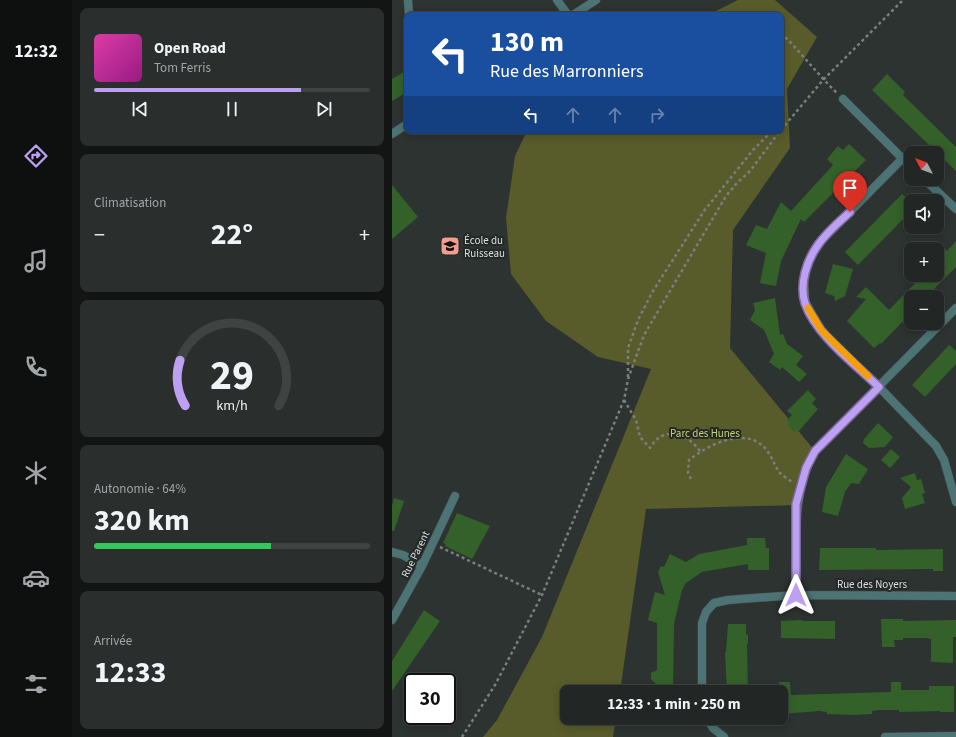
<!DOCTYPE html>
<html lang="fr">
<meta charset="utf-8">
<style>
:root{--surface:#222625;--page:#2a2e2d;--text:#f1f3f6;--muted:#a2a5a7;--line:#3f4342;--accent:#bca0f2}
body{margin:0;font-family:"Source Sans 3",sans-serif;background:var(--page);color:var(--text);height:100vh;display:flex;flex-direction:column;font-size:15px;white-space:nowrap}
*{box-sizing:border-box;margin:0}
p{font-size:13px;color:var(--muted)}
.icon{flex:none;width:22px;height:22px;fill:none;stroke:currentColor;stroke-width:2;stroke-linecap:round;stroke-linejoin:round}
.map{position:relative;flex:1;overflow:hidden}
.sheet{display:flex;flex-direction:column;gap:8px;padding:8px;background:#131514;width:320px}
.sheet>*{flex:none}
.banner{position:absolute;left:12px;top:12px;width:380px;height:122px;border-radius:8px;box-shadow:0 2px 10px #0003,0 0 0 1px var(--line);background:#1a4fa0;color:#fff;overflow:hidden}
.needle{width:26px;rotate:311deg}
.controls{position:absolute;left:512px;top:146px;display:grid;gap:8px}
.controls a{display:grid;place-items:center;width:40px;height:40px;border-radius:8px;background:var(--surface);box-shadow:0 2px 10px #0003,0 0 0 1px var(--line);font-size:20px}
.speed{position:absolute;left:12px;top:673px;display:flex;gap:8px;font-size:20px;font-weight:700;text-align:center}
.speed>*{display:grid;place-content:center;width:52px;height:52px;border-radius:50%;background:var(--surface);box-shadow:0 2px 10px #0003,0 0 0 1px var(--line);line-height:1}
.speed .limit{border:2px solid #111;border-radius:6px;background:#fff;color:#111}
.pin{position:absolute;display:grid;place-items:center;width:34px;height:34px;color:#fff;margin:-41px -17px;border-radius:50% 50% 50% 0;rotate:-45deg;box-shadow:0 0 4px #0007}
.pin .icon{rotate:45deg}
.me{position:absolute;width:44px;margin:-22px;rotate:0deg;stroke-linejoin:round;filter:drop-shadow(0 0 3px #0008)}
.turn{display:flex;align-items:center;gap:14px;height:84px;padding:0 20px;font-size:18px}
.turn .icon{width:52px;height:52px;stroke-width:2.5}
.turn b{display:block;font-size:28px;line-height:34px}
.lanes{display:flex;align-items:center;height:38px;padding:0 20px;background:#0003;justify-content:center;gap:20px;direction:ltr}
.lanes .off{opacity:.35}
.big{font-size:30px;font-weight:700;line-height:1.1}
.sheet .card{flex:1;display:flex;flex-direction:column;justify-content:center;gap:6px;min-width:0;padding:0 14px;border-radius:8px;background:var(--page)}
.sheet .dial{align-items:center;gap:0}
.dial svg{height:104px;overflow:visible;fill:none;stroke:var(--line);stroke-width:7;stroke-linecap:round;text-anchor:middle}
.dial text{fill:var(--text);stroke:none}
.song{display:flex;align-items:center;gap:12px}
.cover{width:48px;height:48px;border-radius:6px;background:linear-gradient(135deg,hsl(320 70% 55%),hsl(310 70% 35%))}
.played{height:4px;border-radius:2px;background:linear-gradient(90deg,var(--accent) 75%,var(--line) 75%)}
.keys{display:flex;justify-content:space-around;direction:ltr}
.heat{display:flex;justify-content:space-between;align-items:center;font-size:22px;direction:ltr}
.charge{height:6px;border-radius:3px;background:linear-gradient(90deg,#34c759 64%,var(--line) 0)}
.trip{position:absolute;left:168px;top:685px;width:228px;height:40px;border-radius:8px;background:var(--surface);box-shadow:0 2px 10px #0003,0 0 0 1px var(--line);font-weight:700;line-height:40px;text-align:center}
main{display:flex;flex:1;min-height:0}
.tabs{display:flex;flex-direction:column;width:72px;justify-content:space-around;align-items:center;background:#0e0f0f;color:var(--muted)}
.tabs .icon{width:28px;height:28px}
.tabs .on{color:var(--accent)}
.tabs b{font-size:18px;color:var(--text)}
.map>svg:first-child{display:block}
.green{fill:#585c2a}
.building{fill:#336129}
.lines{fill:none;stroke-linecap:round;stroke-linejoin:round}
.minor-casing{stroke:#494f4d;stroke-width:9}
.tertiary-casing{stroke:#494f4d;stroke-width:9}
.path{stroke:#7a7f7e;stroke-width:2.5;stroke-dasharray:3 3;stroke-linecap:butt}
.minor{stroke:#4c7474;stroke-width:8}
.tertiary{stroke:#4c7474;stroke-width:8}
.route-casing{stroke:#7a689d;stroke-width:10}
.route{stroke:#bca0f2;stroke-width:7}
.slow{stroke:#f59e0b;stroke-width:7}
.labels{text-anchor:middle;stroke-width:4;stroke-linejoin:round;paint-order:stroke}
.poi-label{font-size:11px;fill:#dbdfde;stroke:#232927;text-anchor:start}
.park-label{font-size:11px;fill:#c9d269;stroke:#232927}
.street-label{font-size:11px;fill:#dbdfde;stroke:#232927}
</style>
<main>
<nav class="tabs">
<b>12:32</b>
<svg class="icon on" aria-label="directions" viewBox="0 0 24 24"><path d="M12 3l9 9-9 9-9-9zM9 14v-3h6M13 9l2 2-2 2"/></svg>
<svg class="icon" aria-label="music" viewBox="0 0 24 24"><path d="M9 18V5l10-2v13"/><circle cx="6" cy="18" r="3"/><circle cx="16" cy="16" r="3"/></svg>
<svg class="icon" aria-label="phone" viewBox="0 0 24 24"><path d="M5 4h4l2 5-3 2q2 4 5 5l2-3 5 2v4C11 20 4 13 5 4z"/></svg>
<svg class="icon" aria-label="climate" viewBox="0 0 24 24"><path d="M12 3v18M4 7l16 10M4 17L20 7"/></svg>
<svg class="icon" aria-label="car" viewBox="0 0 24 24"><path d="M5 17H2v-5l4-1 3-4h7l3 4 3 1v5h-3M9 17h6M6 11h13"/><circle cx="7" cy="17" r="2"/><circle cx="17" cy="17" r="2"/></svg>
<svg class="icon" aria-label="filters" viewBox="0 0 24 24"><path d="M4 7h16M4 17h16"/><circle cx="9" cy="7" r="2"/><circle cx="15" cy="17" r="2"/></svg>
</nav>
<section class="sheet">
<div class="card">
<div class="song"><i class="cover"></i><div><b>Open Road</b><p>Tom Ferris</p></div></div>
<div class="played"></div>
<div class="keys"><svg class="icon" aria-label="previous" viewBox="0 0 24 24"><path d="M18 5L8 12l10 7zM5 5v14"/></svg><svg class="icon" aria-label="pause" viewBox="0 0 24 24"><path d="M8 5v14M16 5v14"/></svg><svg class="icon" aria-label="next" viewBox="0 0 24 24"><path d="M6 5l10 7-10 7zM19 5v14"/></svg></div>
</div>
<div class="card"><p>Climatisation</p>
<div class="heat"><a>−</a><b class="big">22°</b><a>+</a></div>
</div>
<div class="card dial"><svg viewBox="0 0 100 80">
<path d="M14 69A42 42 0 1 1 86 69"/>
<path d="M14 69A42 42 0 0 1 10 34" stroke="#bca0f2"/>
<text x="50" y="56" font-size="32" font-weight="700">29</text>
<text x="50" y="72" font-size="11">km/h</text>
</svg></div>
<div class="card"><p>Autonomie · 64%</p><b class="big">320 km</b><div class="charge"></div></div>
<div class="card"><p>Arrivée</p><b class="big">12:33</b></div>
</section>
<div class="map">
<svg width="564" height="737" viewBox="0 0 564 737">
<rect width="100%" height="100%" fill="#2d3331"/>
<path class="green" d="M 346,0 L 383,0 L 425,37 L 395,89 L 398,148 L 341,230 L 338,348 L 423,451 L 405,505 L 254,509 L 228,692 L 175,692 L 175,718 L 224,718 L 221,737 L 91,737 L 105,720 L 150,637 L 259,369 L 206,357 L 154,321 L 119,274 L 114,218 L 123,156 L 135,131 L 389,131 L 389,15 L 316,15 Z"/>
<path class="building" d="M 15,70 L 15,92 L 0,101 L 0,79 Z
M 495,74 L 513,92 L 511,95 L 564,147 L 564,171 L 480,90 Z
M 457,144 L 474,160 L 412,222 L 409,219 L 389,261 L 384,286 L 368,283 L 374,253 L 354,245 L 364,225 L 375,229 L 389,202 L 399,211 L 441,165 L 435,159 L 446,146 L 451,150 Z
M 0,185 L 26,217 L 0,239 Z
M 510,194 L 519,202 L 519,211 L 466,265 L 453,252 Z
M 545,241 L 555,251 L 564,241 L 564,267 L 534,297 L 519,297 L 519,313 L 489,344 L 488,343 L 482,348 L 455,321 L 474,299 L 464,297 L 474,287 L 497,310 L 531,275 L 545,275 Z
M 441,264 L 461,269 L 453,296 L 443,301 L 442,296 L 433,293 Z
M 383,298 L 388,335 L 391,334 L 395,344 L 411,356 L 404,365 L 415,374 L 407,382 L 390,367 L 388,370 L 377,362 L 382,354 L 372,330 L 358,320 L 363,310 L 361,303 Z
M 557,345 L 564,351 L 564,364 L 533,397 L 520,385 Z
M 416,390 L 424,399 L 420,403 L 426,409 L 406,432 L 404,430 L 402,432 L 395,424 L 397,422 L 395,420 L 400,415 L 395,411 Z
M 486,423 L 501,437 L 493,447 L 477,448 L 471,443 L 472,439 Z
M 499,449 L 508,457 L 498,468 L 489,460 Z
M 454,454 L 476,469 L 467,484 L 459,483 L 453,492 L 446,516 L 430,512 L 434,487 Z
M 523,473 L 525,480 L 529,479 L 533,493 L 530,494 L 533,503 L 513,509 L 510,498 L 519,487 L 508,478 Z
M 2,498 L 12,501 L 2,531 L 0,531 L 0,506 Z
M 65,513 L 98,526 L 80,559 L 53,546 L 54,544 L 51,543 Z
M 355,538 L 373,538 L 374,548 L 377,548 L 377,570 L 356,570 L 356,564 L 310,572 L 294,583 L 290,590 L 282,624 L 281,692 L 264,690 L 264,684 L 259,679 L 259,673 L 265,670 L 265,623 L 256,620 L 263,592 L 273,595 L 266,572 L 269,566 L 272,567 L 278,554 L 294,562 L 307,554 L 355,545 Z
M 428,548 L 484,548 L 484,550 L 551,549 L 551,571 L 541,571 L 541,569 L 427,570 Z
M 32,610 L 48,621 L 0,691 L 0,661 Z
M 489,619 L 511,619 L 511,621 L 564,620 L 564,637 L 561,637 L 561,663 L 539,662 L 539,639 L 534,638 L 511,638 L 511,640 L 502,640 L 503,647 L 490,647 Z
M 410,620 L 410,621 L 443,621 L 443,639 L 389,638 L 389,621 Z
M 336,624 L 354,624 L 354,635 L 356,634 L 356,644 L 355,644 L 356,692 L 335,692 L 333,652 L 334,652 Z
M 387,682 L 398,682 L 399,695 L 498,692 L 499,691 L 499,682 L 509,682 L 509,690 L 537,690 L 537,686 L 562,686 L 562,712 L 548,712 L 548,711 L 507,712 L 507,710 L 487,710 L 480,711 L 480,714 L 462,715 L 435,714 L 435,712 L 427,711 L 389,714 Z"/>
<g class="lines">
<defs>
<path id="minor" d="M 16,0 L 17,15
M 165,0 L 176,15
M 451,99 L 519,167
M 510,159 L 426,244 L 416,262 L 412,281 L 413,302 L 430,331 L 487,387 L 544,446 L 552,460 L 564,502
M 532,179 L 564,209
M 0,552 L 11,555 L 30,566
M 404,595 C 405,546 398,495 423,451 L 564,308
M 0,620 L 30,566 L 63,496
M 310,692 L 310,623 L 314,612 L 322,603 L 336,600 L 404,595 L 564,596
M 314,718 L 321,728 L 332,737
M 493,737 L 564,736"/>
<path id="tertiary" d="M 181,15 L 204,0
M 0,134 L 15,124"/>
</defs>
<use href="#minor" class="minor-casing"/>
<use href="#tertiary" class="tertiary-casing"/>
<path class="path" d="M 389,33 C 409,52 425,74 445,93
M 389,130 L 431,80 L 511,0
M 236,377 L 236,348 L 246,320 L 261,291 L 312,211 L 361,150 L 380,131
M 232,400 L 244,420 L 248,437 L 258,448 C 271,425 295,433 308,451
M 299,479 L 296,473 L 297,460 C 316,445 352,426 373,448 C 379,455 382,464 387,472 C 391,476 397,480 402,483
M 48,547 L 150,595
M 70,737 L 103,685 L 150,595 L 232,400 L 236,379 L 252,335 L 334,196 L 345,183 L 358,171 L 388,131"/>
<use href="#minor" class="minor"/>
<use href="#tertiary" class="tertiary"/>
</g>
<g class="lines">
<defs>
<path id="route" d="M 404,595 L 404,504 L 414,468 L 423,451 L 487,387 C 463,364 424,335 413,303 C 407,284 415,260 426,245 C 434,233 447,222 458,212"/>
</defs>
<use href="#route" class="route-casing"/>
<use href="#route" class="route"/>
<path class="slow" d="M 416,308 L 430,331 L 476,376"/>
</g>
<defs>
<symbol id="school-square" viewBox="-11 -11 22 22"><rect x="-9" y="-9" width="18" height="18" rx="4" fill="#f49d8c" stroke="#232927"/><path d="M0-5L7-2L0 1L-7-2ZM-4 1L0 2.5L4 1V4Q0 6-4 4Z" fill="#111"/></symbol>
</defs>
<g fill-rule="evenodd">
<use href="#school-square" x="47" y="235" width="22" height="22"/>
</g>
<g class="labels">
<g class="poi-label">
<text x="72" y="244">École du<tspan x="72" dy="13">Ruisseau</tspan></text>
</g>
<g class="park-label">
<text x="313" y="437">Parc des Hunes</text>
</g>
<g class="street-label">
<text transform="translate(23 554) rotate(-64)" y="4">Rue Parent</text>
<text x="480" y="588">Rue des Noyers</text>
</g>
</g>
</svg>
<div class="controls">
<a><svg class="needle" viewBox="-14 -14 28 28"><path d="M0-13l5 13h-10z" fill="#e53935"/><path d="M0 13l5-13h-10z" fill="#a2a5a7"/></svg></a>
<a><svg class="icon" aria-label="sound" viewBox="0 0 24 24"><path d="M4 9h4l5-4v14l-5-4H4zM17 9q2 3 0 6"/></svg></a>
<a>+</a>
<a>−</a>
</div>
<div class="speed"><div class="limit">30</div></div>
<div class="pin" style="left:458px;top:212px;background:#d93025"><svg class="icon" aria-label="arrive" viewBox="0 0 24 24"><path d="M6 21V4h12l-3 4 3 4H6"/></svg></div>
<svg class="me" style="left:404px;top:595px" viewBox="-20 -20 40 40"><path d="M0-17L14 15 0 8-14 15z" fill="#bca0f2" stroke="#fff" stroke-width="4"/></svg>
<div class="trip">12:33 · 1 min · 250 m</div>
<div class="banner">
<div class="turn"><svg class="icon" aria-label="left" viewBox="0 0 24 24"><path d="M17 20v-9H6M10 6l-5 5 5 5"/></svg><div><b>130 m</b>Rue des Marronniers</div></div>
<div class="lanes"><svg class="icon" aria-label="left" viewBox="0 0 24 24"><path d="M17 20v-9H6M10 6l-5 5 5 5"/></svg><svg class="icon off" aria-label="ahead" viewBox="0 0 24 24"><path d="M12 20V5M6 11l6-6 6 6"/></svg><svg class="icon off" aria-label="ahead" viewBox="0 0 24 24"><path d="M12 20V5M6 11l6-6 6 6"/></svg><svg class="icon off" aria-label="right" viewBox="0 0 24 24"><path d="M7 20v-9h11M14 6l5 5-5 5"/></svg></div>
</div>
</div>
</main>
